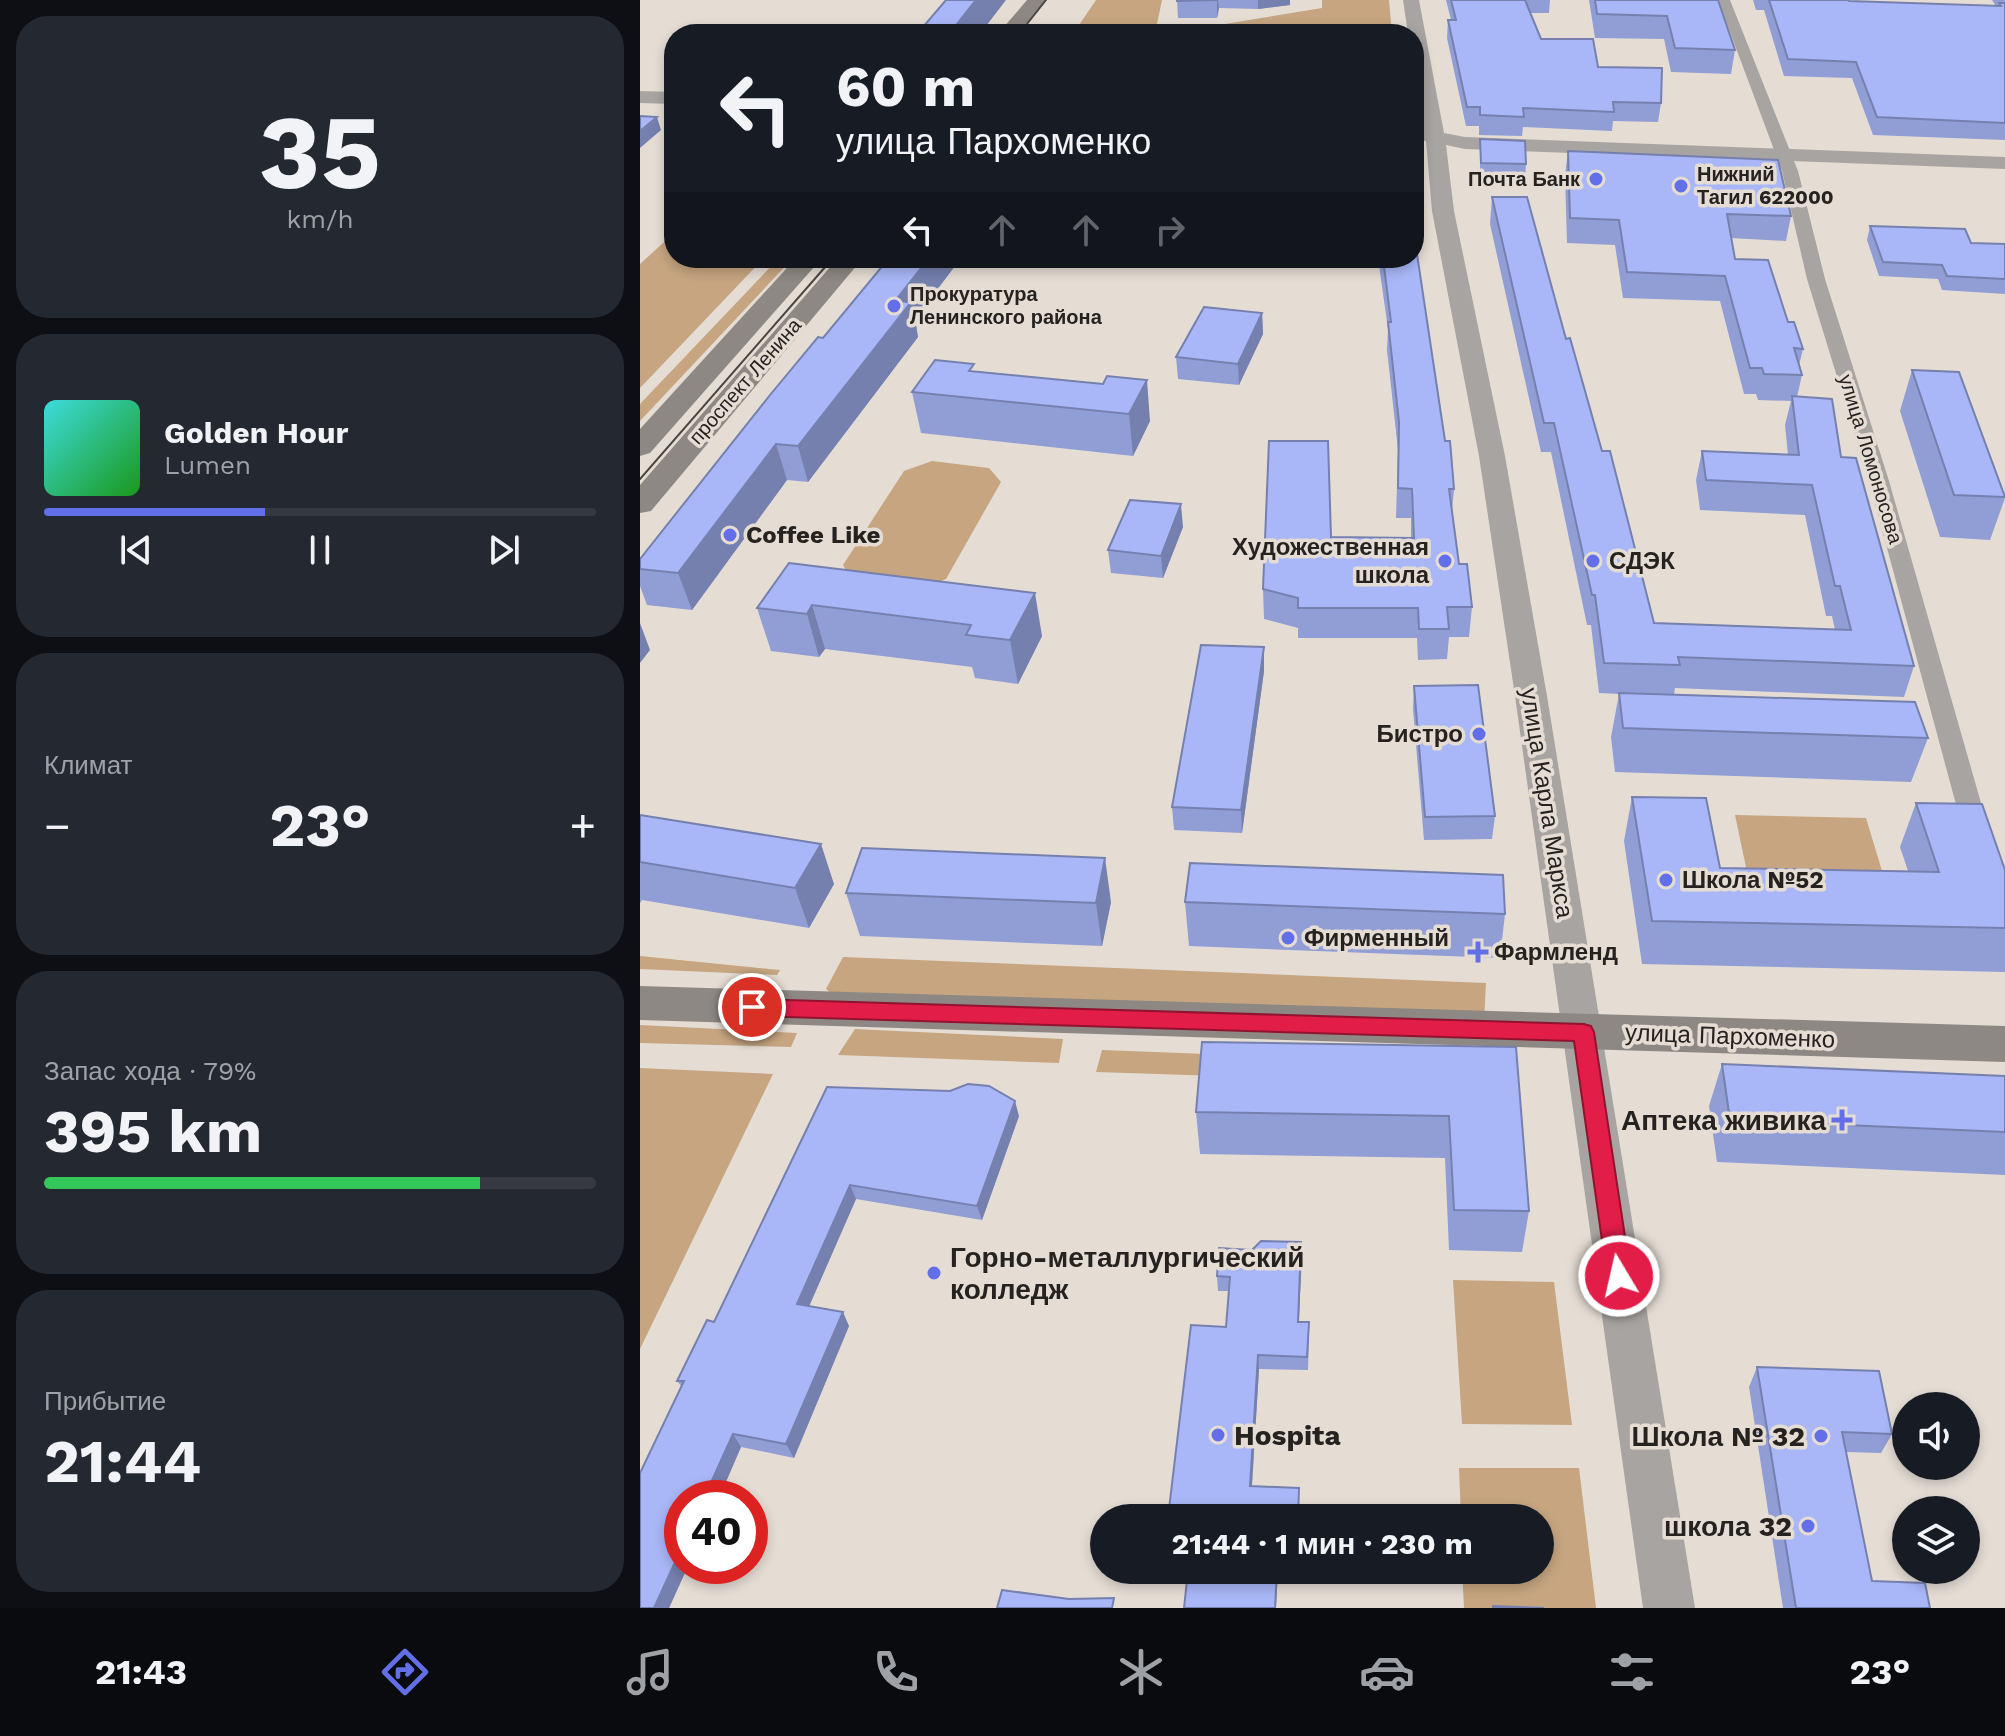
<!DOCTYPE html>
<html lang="ru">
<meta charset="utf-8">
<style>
:root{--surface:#171b24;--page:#242831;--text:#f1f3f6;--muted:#9ea1a6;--line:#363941;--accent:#626fe8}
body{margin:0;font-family:"Work Sans",sans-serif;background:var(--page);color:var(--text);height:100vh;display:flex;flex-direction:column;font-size:30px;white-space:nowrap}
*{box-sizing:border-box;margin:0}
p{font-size:26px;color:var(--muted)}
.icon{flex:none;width:44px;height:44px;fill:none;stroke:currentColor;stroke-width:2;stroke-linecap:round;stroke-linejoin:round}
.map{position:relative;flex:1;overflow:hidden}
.details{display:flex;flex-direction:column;gap:16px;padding:16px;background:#0d0f14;width:640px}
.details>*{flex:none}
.hud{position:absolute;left:24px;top:24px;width:760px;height:244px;border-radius:32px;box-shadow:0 4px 12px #0003;background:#171b24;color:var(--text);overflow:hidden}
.buttons{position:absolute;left:1252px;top:1392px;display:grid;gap:16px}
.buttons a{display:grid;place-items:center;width:88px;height:88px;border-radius:50%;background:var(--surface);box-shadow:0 4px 12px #0003;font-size:40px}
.speed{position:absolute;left:24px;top:1480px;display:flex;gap:16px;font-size:40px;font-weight:700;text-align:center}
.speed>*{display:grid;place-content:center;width:104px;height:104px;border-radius:50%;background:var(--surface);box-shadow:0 4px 12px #0003;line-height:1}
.speed .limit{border:12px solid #d22;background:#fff;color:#111}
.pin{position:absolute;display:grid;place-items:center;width:68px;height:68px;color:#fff;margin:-34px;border:4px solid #fff;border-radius:50%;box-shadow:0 2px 8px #0007}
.me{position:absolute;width:88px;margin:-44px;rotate:351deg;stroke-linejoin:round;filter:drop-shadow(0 0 6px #0008)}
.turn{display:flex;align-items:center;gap:28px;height:168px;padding:0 40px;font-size:36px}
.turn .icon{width:104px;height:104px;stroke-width:2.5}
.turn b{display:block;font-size:56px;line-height:68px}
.lanes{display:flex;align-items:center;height:76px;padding:0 40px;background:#0003;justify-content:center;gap:40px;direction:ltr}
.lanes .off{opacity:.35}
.big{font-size:60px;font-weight:700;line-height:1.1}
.details .card{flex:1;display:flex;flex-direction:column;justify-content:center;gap:12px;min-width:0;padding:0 28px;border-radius:32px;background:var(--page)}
.details .dial{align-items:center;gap:0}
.dial b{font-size:104px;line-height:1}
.song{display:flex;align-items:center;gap:24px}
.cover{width:96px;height:96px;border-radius:12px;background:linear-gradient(135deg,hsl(180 70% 55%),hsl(120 70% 35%))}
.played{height:8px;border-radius:4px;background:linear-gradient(90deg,var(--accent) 40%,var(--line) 40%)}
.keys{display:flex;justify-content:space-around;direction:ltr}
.heat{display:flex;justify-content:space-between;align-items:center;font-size:44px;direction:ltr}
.charge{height:12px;border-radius:6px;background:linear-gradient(90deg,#34c759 79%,var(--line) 0)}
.trip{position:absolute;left:450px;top:1504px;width:464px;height:80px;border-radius:40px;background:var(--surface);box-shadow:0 4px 12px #0003;font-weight:700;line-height:80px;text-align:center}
.tab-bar{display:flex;height:128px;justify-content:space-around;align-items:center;background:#090b0e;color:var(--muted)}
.tab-bar .icon{width:56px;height:56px}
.tab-bar .active{color:var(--accent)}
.tab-bar b{font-size:36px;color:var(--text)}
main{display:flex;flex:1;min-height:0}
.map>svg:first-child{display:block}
.green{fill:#c6a580}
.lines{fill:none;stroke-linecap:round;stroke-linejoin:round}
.minor{fill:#a8a4a1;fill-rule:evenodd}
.tertiary{fill:#a8a4a1;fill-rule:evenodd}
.secondary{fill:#8d8883;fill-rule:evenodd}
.tram{stroke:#4a4642;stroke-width:2}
.wall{fill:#919dd5}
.shaded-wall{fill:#7680ae}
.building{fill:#a9b7f8;stroke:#7680ae;stroke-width:2}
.route{fill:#e11d48;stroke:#92132f;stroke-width:2}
.poi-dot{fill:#626fe8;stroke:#e5ddd4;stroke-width:3}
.labels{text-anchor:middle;stroke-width:7;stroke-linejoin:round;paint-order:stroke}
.far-poi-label{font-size:20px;font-weight:bold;fill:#25221f;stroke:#e5ddd4;text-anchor:start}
.far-street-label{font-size:20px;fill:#25221f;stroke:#e5ddd4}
.poi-label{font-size:24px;font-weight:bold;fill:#25221f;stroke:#e5ddd4;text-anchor:start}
.street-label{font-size:24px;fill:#25221f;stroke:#e5ddd4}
.near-poi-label{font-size:28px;font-weight:bold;fill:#25221f;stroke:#e5ddd4;text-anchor:end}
</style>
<main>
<section class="details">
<div class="card dial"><b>35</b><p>km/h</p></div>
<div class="card">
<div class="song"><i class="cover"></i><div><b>Golden Hour</b><p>Lumen</p></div></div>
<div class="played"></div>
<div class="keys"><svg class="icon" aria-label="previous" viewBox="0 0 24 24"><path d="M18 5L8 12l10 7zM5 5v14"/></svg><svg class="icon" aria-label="pause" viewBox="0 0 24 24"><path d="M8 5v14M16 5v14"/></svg><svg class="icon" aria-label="next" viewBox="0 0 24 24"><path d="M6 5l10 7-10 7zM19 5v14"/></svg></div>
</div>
<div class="card"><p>Климат</p>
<div class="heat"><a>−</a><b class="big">23°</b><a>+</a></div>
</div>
<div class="card"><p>Запас хода · 79%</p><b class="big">395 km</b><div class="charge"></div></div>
<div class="card"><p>Прибытие</p><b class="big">21:44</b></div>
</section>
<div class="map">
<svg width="1365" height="1608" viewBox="0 0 1365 1608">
<rect width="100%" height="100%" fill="#e5ddd4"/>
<path class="green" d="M 456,0 L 522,0 L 517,24 L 585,24 L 682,8 L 682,0 L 749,0 L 752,34 L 433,34 Z
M 34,233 L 34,258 L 124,258 L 0,388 L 0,264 Z
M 139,258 L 153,258 L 0,421 L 0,404 Z
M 292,461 L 349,468 L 361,482 L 306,579 L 282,589 L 212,581 L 203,565 L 264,471 Z
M 1095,815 L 1226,818 L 1249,894 L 1111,891 Z
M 0,956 L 140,970 L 137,975 L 0,969 Z
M 203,957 L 846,983 L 844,1021 L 196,997 L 186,989 Z
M 0,1025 L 157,1033 L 151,1047 L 0,1043 Z
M 215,1029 L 423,1039 L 419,1063 L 198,1055 Z
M 462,1050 L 860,1065 L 857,1085 L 456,1072 Z
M 0,1068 L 133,1074 L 0,1349 Z
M 813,1280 L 914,1282 L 932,1425 L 822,1424 Z
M 819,1468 L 939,1468 L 956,1608 L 824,1608 L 822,1570 L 900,1570 L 900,1518 L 821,1518 Z"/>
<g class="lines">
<path class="minor" d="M 1078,0 L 1090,0 L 1158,171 L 1185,279 L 1249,481 L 1351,838 L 1347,845 L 1338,848 L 1329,845 L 1325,838 L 1229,481 L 1167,279 L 1142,171 Z"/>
<path class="tertiary" d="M 763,0 L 779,0 L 804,133 L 825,137 L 1365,157 L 1365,169 L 825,149 L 806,145 L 814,211 L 865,456 L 907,696 L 1055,1608 L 1003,1608 L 875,696 L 839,456 L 792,211 L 786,141 L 774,139 L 774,127 L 784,129 L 774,70 L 774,34 L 768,34 Z
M 0,91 L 34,92 L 34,104 L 0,103 Z"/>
<path class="secondary" d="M 387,0 L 406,0 L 378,34 L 358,34 Z
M 156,258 L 182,258 L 10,453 L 0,456 L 0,429 Z
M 198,258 L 223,258 L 11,511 L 0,513 L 0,485 Z
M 0,986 L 1365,1026 L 1365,1062 L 0,1020 Z"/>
<path class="tram" d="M 379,34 L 406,0
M 0,479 L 193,258"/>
</g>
<path class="wall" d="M 537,0 L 650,0 L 650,5 L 618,9 L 579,8 L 577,18 L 538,18 Z
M 806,0 L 910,0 L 909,13 L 891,13 L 901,39 L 958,67 L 1021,103 L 1018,122 L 973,121 L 972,131 L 883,127 L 882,136 L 839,135 L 839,126 L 826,126 L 807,38 L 808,20 L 811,20 Z
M 949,0 L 1078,0 L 1095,50 L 1091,74 L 1031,72 L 1024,39 L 955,38 Z
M 1113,0 L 1208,0 L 1209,1 L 1356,6 L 1352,0 L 1365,0 L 1365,140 L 1233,135 L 1212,78 L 1144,76 L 1124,10 L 1116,10 Z
M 840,139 L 886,164 L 885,177 L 840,176 Z
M 928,151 L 1151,216 L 1146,241 L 1091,238 L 1095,259 L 1148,322 L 1163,349 L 1159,365 L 1162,375 L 1157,397 L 1201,457 L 1274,666 L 1264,697 L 1035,688 L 1034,695 L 1288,738 L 1271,782 L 975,772 L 971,737 L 979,694 L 959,693 L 951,625 L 947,625 L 911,452 L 901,452 L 850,224 L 852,197 L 926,339 L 962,451 L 1014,623 L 1195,630 L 1192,616 L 1186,616 L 1165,515 L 1060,510 L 1056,480 L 1062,451 L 1148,455 L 1145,425 L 1151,401 L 1118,400 L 1116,394 L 1104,394 L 1080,301 L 983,298 L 975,245 L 927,243 L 925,175 Z
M 1230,226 L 1331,243 L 1365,244 L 1365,294 L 1302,290 L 1298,279 L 1239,276 L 1227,240 Z
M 249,258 L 321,258 L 275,319 L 278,337 L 168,482 L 147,480 L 52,610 L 7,605 L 0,586 L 0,559 Z
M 738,258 L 774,258 L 814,489 L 812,511 L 819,564 L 832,607 L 829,637 L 809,637 L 807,659 L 778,660 L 777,638 L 658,638 L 658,628 L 624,619 L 623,589 L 691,537 L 771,538 L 771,518 L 756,518 L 758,450 L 747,350 L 748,329 Z
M 622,313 L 623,334 L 599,385 L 538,379 L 536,357 Z
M 1272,370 L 1365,498 L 1350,540 L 1300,537 L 1260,411 Z
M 335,371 L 463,384 L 510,421 L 493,456 L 281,433 L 272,392 Z
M 543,527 L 523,578 L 471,573 L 468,550 Z
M 149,563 L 402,636 L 378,684 L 335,678 L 332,667 L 185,649 L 179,657 L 131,651 L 117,608 Z
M 624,671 L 602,833 L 534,830 L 532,807 Z
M 774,686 L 855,816 L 852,839 L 784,840 L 773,709 Z
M 992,797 L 1080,868 L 1268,871 L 1260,847 L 1276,803 L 1365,870 L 1365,972 L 1002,964 L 984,841 Z
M 0,815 L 194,884 L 169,928 L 2,900 L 0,903 Z
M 206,893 L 471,902 L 462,946 L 220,936 Z
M 545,902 L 865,914 L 860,958 L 549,946 Z
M 876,1047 L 889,1211 L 882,1252 L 809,1250 L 805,1158 L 560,1154 L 556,1112 Z
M 1082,1064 L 1365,1076 L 1365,1175 L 1077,1162 L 1069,1106 Z
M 187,1087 L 310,1091 L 379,1116 L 342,1220 L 216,1199 L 169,1306 L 209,1326 L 154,1458 L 101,1447 L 79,1498 L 42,1498 L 42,1566 L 48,1566 L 29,1608 L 0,1608 L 42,1387 L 37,1381 L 74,1322 Z
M 661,1242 L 659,1322 L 669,1336 L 668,1370 L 619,1369 L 612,1486 L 659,1488 L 659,1518 L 531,1518 L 529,1509 L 586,1327 L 589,1291 L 578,1291 L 577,1276 L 612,1250 Z
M 1117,1367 L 1252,1434 L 1241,1453 L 1206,1452 L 1232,1581 L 1290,1608 L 1143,1608 L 1109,1387 Z"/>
<path class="shaded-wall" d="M 336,0 L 366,0 L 340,34 L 309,34 Z
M 577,0 L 578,0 L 579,8 L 577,18 Z
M 618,0 L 650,0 L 650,5 L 618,9 Z
M 17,117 L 21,130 L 0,148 L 0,131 Z
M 289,258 L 321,258 L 275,319 L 278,337 L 168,482 L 158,446 L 255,301 Z
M 622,313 L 623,334 L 599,385 L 598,364 Z
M 507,380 L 510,421 L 493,456 L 489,414 Z
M 136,444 L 147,480 L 52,610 L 38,573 Z
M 541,504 L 543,527 L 523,578 L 521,556 Z
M 395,593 L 402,636 L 378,684 L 370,640 Z
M 172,605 L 185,649 L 179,657 L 167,614 Z
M 0,623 L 10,650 L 0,663 Z
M 624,647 L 624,671 L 602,833 L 601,810 Z
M 181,844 L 194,884 L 169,928 L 155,888 Z
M 465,858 L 471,902 L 462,946 L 456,903 Z
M 375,1101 L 379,1116 L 342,1220 L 337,1206 Z
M 210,1185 L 216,1199 L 164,1318 L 157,1304 Z
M 661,1242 L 662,1256 L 658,1336 L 658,1322 Z
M 203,1312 L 209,1326 L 154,1458 L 146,1444 Z
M 618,1355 L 619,1369 L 611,1499 L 610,1486 Z
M 93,1434 L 101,1447 L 79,1498 L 64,1498 Z
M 42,1547 L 42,1566 L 48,1566 L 29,1608 L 14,1608 Z
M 637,1570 L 638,1570 L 636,1608 L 635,1608 Z"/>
<path class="building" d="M 306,0 L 336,0 L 309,34 L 277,34 Z
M 537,0 L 577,0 L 537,1 Z
M 811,0 L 885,0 L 901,39 L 953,39 L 958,67 L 1022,68 L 1021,103 L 973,102 L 974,112 L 883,108 L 884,117 L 840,115 L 840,107 L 827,107 L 808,20 L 816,20 Z
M 955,0 L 1078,0 L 1095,50 L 1035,48 L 1027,16 L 957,14 Z
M 1129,0 L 1208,0 L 1209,1 L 1361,6 L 1359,3 L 1365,3 L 1365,123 L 1237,117 L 1216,62 L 1148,59 Z
M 0,116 L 17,117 L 0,131 Z
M 840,139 L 885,141 L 886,164 L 841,163 Z
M 928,151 L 1138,160 L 1151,216 L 1087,214 L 1095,259 L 1128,260 L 1148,322 L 1154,322 L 1163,349 L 1154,348 L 1162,375 L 1124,374 L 1122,368 L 1110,368 L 1085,276 L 987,272 L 979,220 L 930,218 Z
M 852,197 L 887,197 L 926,339 L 930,338 L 962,451 L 970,451 L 1014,623 L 1211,630 L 1200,586 L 1195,586 L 1172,485 L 1066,480 L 1062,451 L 1159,455 L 1152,396 L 1192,399 L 1201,457 L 1216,458 L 1274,666 L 1038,657 L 1040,665 L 964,663 L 955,595 L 952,595 L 914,423 L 904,423 Z
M 1230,226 L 1325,229 L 1331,243 L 1365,244 L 1365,279 L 1307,276 L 1302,265 L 1243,262 Z
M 774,234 L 805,441 L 810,441 L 814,489 L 809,489 L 819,564 L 827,564 L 832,607 L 807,607 L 809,629 L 779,629 L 778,608 L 658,608 L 658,598 L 623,589 L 629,441 L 688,441 L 691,537 L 774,538 L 772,489 L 758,488 L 759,422 L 748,322 L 751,322 L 743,258 L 774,258 Z
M 249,258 L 289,258 L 255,301 L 271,302 L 158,446 L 136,444 L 38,573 L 0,569 L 0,559 L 130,395 L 178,337 L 183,338 Z
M 564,307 L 622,313 L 598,364 L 536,357 Z
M 295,360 L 334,364 L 329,371 L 463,384 L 467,376 L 507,380 L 489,414 L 272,392 Z
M 1272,370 L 1319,372 L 1365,497 L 1314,495 Z
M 490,500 L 541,504 L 521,556 L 468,550 Z
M 149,563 L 395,593 L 370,640 L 326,635 L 331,625 L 172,605 L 167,614 L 117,608 Z
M 561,645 L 624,647 L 601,810 L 532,807 Z
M 838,685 L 855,816 L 785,817 L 774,686 Z
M 979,693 L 1275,702 L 1288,738 L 983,728 Z
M 992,797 L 1066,798 L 1080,868 L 1299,872 L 1276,803 L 1342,804 L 1365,870 L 1365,928 L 1012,921 Z
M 0,815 L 181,844 L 155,888 L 0,862 Z
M 222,848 L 465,858 L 456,903 L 206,893 Z
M 550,863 L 863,875 L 865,914 L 545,902 Z
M 562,1042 L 876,1047 L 889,1211 L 814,1210 L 809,1116 L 556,1112 Z
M 1082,1064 L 1365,1076 L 1365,1132 L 1090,1120 Z
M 328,1084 L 349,1086 L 375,1101 L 337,1206 L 210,1185 L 157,1304 L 203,1312 L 146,1444 L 93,1434 L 64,1498 L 42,1498 L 42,1547 L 14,1608 L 0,1608 L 0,1473 L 44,1381 L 37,1381 L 67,1320 L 74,1322 L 187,1087 L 310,1091 Z
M 621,1241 L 661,1242 L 658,1322 L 669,1322 L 667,1357 L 618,1355 L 610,1486 L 659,1488 L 658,1518 L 575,1518 L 576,1512 L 529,1509 L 551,1325 L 586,1327 L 590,1277 L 577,1276 L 579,1248 L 612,1250 Z
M 1117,1367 L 1239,1371 L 1252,1434 L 1202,1432 L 1232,1581 L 1285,1583 L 1290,1608 L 1156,1608 Z
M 570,1570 L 637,1570 L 635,1608 L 544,1608 L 547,1580 L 569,1581 Z
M 362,1590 L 429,1599 L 474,1598 L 472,1608 L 357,1608 Z
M 853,1606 L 904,1608 L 853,1608 Z"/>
<path class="route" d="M 112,999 L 944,1024 L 951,1026 L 954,1032 L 991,1276 L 988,1284 L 979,1287 L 971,1284 L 967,1276 L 934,1041 L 112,1016 L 105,1013 L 102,1007 L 105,1002 Z"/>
<g class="poi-dot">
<circle cx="956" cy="179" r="8"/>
<circle cx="1041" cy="186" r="8"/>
<circle cx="254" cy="306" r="8"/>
<circle cx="90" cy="535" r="8"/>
<circle cx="805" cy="561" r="8"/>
<circle cx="953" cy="561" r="8"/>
<circle cx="839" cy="734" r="8"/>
<circle cx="1026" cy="880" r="8"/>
<circle cx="648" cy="938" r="8"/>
<path d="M834 940h8v8h8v8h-8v8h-8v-8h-8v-8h8z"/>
<path d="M1198 1108h8v8h8v8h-8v8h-8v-8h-8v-8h8z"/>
<circle cx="294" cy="1273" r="8"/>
<circle cx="578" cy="1435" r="8"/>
<circle cx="1181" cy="1436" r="8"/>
<circle cx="1168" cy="1526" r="8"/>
</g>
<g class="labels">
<g class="far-poi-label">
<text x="1057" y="181">Нижний<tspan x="1057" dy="23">Тагил 622000</tspan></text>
<text x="940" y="186" text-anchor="end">Почта Банк</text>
<text x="270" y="301">Прокуратура<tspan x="270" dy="23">Ленинского района</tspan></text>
</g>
<g class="far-street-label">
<text transform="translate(105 381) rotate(-49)" y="7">проспект Ленина</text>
<text transform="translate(1231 459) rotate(73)" y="7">улица Ломоносова</text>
</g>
<g class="poi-label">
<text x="106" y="543">Coffee Like</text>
<text x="789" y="555" text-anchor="end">Художественная<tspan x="789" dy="28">школа</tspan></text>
<text x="969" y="569">СДЭК</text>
<text x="823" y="742" text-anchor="end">Бистро</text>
<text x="1042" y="888">Школа №52</text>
<text x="664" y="946">Фирменный</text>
<text x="854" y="960">Фармленд</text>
</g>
<g class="street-label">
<text transform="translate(907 803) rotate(81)" y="8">улица Карла Маркса</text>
<text transform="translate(1090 1036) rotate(2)" y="8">улица Пархоменко</text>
</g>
<g class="near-poi-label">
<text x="1186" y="1130">Аптека живика</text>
<text x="310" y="1267" text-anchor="start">Горно-металлургический<tspan x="310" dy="32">колледж</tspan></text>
<text x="594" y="1445" text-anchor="start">Hospita</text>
<text x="1165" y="1446">Школа № 32</text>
<text x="1152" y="1536">школа 32</text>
</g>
</g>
</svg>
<div class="buttons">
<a><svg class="icon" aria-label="sound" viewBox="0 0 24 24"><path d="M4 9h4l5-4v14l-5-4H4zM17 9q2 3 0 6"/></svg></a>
<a><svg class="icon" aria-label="layers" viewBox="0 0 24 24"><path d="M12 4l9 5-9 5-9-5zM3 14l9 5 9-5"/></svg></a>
</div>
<div class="speed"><div class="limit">40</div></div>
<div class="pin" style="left:112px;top:1007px;background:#d93025"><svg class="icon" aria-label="arrive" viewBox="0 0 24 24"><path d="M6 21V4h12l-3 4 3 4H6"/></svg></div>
<svg class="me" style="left:979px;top:1276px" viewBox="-20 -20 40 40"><circle r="17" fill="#e11d48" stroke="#fff" stroke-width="3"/><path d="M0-11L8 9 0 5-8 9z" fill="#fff"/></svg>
<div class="trip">21:44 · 1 мин · 230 m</div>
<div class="hud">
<div class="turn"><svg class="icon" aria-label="left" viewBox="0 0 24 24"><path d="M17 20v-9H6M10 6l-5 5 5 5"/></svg><div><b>60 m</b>улица Пархоменко</div></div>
<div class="lanes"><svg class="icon" aria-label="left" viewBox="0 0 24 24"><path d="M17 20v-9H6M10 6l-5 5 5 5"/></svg><svg class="icon off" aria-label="ahead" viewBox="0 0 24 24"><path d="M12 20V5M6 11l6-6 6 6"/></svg><svg class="icon off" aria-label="ahead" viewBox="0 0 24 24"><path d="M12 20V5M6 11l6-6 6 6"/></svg><svg class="icon off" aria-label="right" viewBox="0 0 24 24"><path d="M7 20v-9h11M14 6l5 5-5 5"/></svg></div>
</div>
</div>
</main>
<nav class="tab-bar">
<b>21:43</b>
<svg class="icon active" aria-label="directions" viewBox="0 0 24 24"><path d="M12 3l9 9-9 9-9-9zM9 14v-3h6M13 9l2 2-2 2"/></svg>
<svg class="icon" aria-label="music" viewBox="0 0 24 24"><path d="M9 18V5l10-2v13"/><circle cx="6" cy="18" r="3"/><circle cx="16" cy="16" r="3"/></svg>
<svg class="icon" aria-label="phone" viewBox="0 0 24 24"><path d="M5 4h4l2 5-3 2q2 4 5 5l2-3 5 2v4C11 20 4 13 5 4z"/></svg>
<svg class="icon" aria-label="climate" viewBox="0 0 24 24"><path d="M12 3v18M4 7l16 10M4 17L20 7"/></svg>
<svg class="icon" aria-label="car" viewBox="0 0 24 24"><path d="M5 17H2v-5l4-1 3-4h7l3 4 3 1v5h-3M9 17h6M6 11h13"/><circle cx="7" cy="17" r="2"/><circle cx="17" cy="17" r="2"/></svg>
<svg class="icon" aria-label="filters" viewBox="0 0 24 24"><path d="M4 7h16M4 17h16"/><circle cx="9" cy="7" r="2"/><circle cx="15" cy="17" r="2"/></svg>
<b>23°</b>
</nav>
